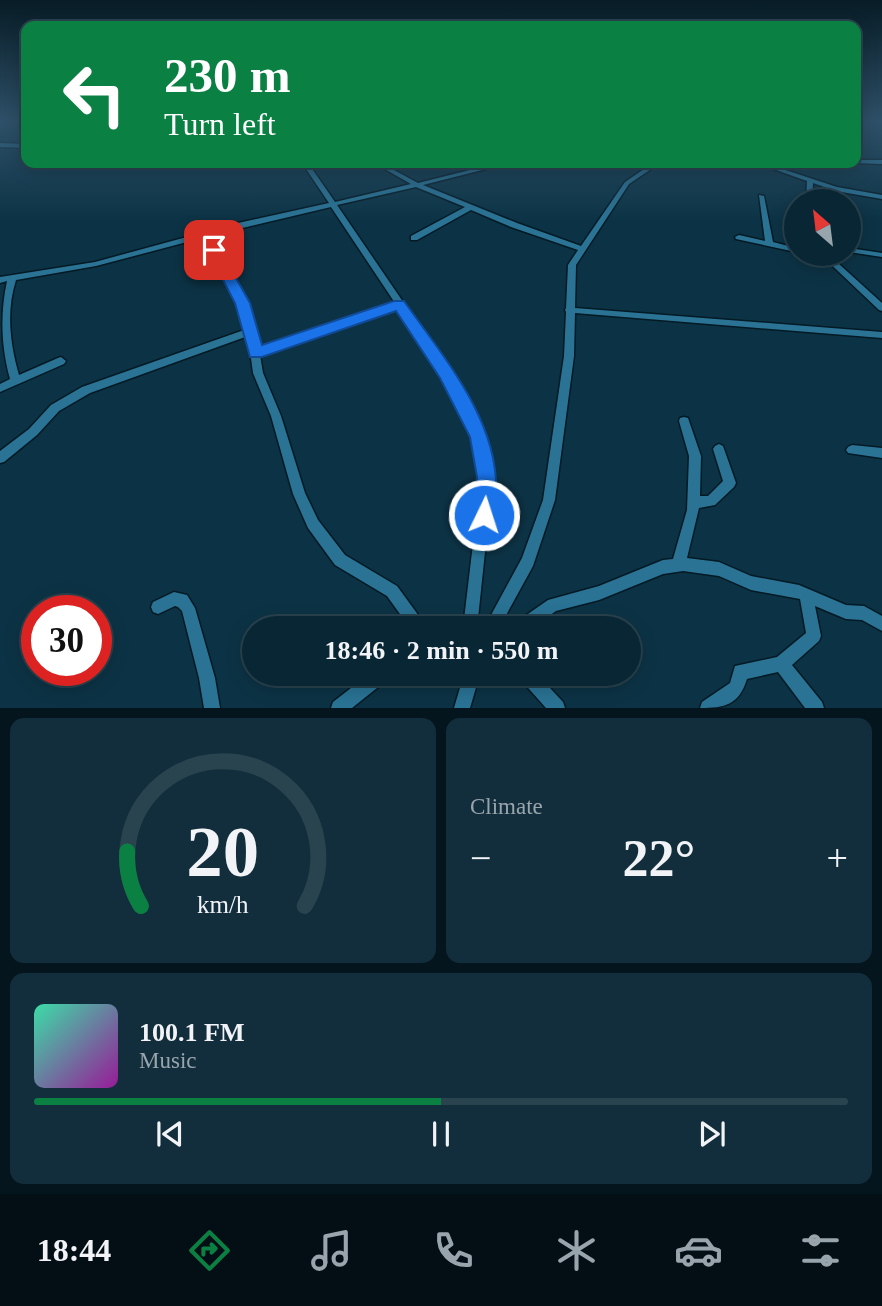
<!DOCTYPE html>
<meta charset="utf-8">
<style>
:root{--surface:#092634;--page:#122e3c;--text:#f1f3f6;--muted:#99a5ac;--line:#29434f;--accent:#0b8043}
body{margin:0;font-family:Georgia,serif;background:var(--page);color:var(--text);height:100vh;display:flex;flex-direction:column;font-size:26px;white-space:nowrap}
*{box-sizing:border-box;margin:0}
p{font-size:23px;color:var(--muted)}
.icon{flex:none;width:38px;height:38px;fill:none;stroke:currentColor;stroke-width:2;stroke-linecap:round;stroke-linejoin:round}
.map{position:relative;height:708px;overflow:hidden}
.sheet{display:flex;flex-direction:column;gap:10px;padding:10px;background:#05151d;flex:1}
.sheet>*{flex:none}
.guide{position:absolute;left:21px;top:21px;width:840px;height:147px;border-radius:14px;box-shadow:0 4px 18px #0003,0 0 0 2px var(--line);background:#0b8043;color:#fff;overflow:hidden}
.needle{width:46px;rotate:332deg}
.tools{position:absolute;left:784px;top:189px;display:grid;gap:14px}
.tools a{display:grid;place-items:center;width:77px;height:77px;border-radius:50%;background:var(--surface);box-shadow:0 4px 18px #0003,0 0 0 2px var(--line);font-size:35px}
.speed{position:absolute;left:21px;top:595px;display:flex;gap:14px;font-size:35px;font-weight:700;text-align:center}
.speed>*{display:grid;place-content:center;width:91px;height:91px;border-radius:50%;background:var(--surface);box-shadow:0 4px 18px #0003,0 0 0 2px var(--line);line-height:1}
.speed .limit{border:10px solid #d22;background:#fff;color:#111}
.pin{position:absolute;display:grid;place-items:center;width:60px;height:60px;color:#fff;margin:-30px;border-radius:14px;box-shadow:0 4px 10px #0006}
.me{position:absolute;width:77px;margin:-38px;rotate:4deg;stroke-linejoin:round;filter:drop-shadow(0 0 5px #0008)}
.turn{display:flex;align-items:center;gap:24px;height:147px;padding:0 28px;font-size:32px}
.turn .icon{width:91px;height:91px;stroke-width:2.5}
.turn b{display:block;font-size:49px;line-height:60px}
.big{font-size:52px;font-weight:700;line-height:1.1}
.sheet .card{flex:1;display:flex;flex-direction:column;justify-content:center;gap:10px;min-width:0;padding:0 24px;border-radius:14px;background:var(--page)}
.sheet .dial{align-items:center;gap:0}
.dial svg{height:182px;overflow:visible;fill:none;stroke:var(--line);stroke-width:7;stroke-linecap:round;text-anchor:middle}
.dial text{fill:var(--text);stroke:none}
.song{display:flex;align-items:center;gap:21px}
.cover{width:84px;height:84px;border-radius:10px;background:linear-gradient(135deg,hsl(160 70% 55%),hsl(300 70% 35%))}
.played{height:7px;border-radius:4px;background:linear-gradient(90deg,var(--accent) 50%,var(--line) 50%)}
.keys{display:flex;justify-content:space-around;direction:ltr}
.heat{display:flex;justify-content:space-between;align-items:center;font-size:38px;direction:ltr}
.sheet .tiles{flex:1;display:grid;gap:10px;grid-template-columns:1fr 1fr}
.card:last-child{grid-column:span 2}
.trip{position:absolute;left:242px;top:616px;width:399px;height:70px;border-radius:35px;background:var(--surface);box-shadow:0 4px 18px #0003,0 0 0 2px var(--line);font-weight:700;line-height:70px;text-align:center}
.menu{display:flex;height:112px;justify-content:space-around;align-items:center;background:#040f15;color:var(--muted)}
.menu .icon{width:49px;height:49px}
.menu .on{color:var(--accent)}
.menu b{font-size:32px;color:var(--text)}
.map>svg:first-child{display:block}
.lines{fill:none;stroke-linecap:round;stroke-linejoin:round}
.minor-casing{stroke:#041a24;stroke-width:3}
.minor{fill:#2a7395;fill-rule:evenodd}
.route{fill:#1a73e8;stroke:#114b97;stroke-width:2}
</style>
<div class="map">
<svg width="882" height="708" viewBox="0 0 882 708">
<rect width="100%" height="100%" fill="#0c3345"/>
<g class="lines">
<defs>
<path id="minor" d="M 0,143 L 26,144 L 26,148 L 0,147 Z
M 856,160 L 882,160 L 882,164 L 854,163 L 856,163 Z
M 302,163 L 308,163 L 335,202 L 411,184 L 374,163 L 381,163 L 418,183 L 498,163 L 507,163 L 506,164 L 423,185 L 517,223 L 581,246 L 625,182 L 653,163 L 660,163 L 629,184 L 576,265 L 575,308 L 882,332 L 882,338 L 575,313 L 574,356 L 555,500 L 533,566 L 499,628 L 484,628 L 522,558 L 543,500 L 564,356 L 566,312 L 565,310 L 566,308 L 568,265 L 578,250 L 511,227 L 471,210 L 417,240 L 411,240 L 411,236 L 465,207 L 416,187 L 337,205 L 425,334 L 485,437 L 493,476 L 477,628 L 463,628 L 481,476 L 474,438 L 418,337 L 399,308 L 260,355 L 263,373 L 281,416 L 305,493 L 318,520 L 345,555 L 397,586 L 424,623 L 426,628 L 410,628 L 387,596 L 335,565 L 308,528 L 293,494 L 271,416 L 253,373 L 248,336 L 90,393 L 59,411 L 37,435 L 4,462 L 0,463 L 0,451 L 29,429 L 51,405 L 82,387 L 247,329 L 243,314 L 216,263 L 206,237 L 96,266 L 16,280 C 6,311 10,344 19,375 L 58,358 L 61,357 L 66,361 L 64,364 L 0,392 L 0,384 L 10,379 C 1,347 0,313 7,281 L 0,283 L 0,277 L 95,262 L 238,223 L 329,203 ZM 331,207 L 395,303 L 259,348 L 257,331 L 251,314 L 224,263 L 213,235 Z
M 756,163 L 764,163 L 837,187 L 882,195 L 882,199 L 836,191 L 813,183 L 812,201 L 806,201 L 807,181 Z
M 759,195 L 764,196 L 773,242 L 796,248 L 796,252 L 736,239 L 735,237 L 739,235 L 765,241 Z
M 849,248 L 882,253 L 882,257 L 849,252 Z
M 820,254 L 828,254 L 882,303 L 882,311 L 879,310 Z
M 684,417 L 688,418 L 689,421 L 701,456 L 700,496 L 708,496 L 723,481 L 713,449 L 715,446 L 719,444 L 723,446 L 736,483 L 734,487 L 715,505 L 699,508 L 687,558 L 719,562 L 751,576 L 799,585 L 846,605 L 864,606 L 882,616 L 882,631 L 862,620 L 846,619 L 815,606 L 821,636 L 819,641 L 792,665 L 822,702 L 824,708 L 805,708 L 778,672 L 747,679 C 739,705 725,708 700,708 L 702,702 L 730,683 L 735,666 L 777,657 L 806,633 L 800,599 L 751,590 L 719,576 L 683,571 L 663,574 L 599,600 L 556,611 L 532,628 L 513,628 L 515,623 L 548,600 L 599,586 L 663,560 L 673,559 L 687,510 L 689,456 L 679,421 L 680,418 Z
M 852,445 L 882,448 L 882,458 L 848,453 L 846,450 L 848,447 Z
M 174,592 L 187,595 L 195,608 L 215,678 L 220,708 L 204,708 L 199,678 L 182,611 L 178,607 L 175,606 L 158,614 L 153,612 L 151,607 L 153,602 Z
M 369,674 L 389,674 L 387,680 L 352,708 L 331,708 L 333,702 Z
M 464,674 L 480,674 L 470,708 L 454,708 Z
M 519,674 L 537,674 L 563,702 L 565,708 L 546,708 L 521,680 Z"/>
</defs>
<use href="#minor" class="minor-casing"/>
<use href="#minor" class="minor"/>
</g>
<linearGradient id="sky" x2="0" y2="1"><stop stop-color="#071c26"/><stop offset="0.55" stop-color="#2e5068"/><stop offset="1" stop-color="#2e5068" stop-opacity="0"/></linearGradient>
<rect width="882" height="221" fill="url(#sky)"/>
<path class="route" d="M 214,247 L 220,250 L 250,303 L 262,345 L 394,301 L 404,301 C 444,358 500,422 496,495 C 495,505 495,513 492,522 L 484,525 L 477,522 L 474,515 L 477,477 L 470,437 L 440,378 L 396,311 L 262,357 L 250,357 L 235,303 L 208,250 Z"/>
</svg>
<div class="tools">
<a><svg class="needle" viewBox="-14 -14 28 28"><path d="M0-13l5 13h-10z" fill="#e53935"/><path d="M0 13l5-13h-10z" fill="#99a5ac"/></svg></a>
</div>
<div class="speed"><div class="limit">30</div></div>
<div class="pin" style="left:214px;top:250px;background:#d93025"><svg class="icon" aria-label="arrive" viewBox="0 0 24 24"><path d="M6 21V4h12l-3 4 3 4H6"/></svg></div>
<svg class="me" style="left:484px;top:515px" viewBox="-20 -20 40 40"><circle r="17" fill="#1a73e8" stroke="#fff" stroke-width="3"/><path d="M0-11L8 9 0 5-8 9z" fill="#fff"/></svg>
<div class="trip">18:46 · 2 min · 550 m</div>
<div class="guide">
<div class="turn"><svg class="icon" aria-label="left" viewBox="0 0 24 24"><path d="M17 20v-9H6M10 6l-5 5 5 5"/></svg><div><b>230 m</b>Turn left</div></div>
</div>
</div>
<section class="sheet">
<div class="tiles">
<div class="card dial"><svg viewBox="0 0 100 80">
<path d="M14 69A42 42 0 1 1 86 69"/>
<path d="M14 69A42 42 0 0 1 8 45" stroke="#0b8043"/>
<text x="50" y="56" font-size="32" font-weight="700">20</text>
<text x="50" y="72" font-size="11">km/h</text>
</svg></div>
<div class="card"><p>Climate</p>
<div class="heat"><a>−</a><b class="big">22°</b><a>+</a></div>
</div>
<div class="card">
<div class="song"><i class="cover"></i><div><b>100.1 FM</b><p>Music</p></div></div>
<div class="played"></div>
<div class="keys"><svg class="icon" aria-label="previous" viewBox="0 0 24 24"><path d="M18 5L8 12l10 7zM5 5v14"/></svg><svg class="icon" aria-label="pause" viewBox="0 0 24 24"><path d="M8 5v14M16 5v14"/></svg><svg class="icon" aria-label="next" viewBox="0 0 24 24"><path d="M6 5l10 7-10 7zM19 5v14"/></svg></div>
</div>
</div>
</section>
<nav class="menu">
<b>18:44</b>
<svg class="icon on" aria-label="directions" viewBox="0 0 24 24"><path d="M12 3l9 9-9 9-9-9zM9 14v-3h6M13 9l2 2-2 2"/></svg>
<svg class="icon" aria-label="music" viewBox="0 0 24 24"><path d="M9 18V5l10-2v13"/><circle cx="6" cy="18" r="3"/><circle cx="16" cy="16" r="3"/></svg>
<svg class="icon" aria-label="phone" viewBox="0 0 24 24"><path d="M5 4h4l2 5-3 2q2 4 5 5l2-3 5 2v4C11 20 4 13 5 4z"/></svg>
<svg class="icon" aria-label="climate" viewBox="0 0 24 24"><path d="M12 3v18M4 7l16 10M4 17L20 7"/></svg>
<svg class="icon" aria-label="car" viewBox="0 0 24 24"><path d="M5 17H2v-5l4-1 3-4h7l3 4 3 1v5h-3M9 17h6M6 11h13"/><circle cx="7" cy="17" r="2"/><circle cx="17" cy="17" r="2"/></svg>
<svg class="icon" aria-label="filters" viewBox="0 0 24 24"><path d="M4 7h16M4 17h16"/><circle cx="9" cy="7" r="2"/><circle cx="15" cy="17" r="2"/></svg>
</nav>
